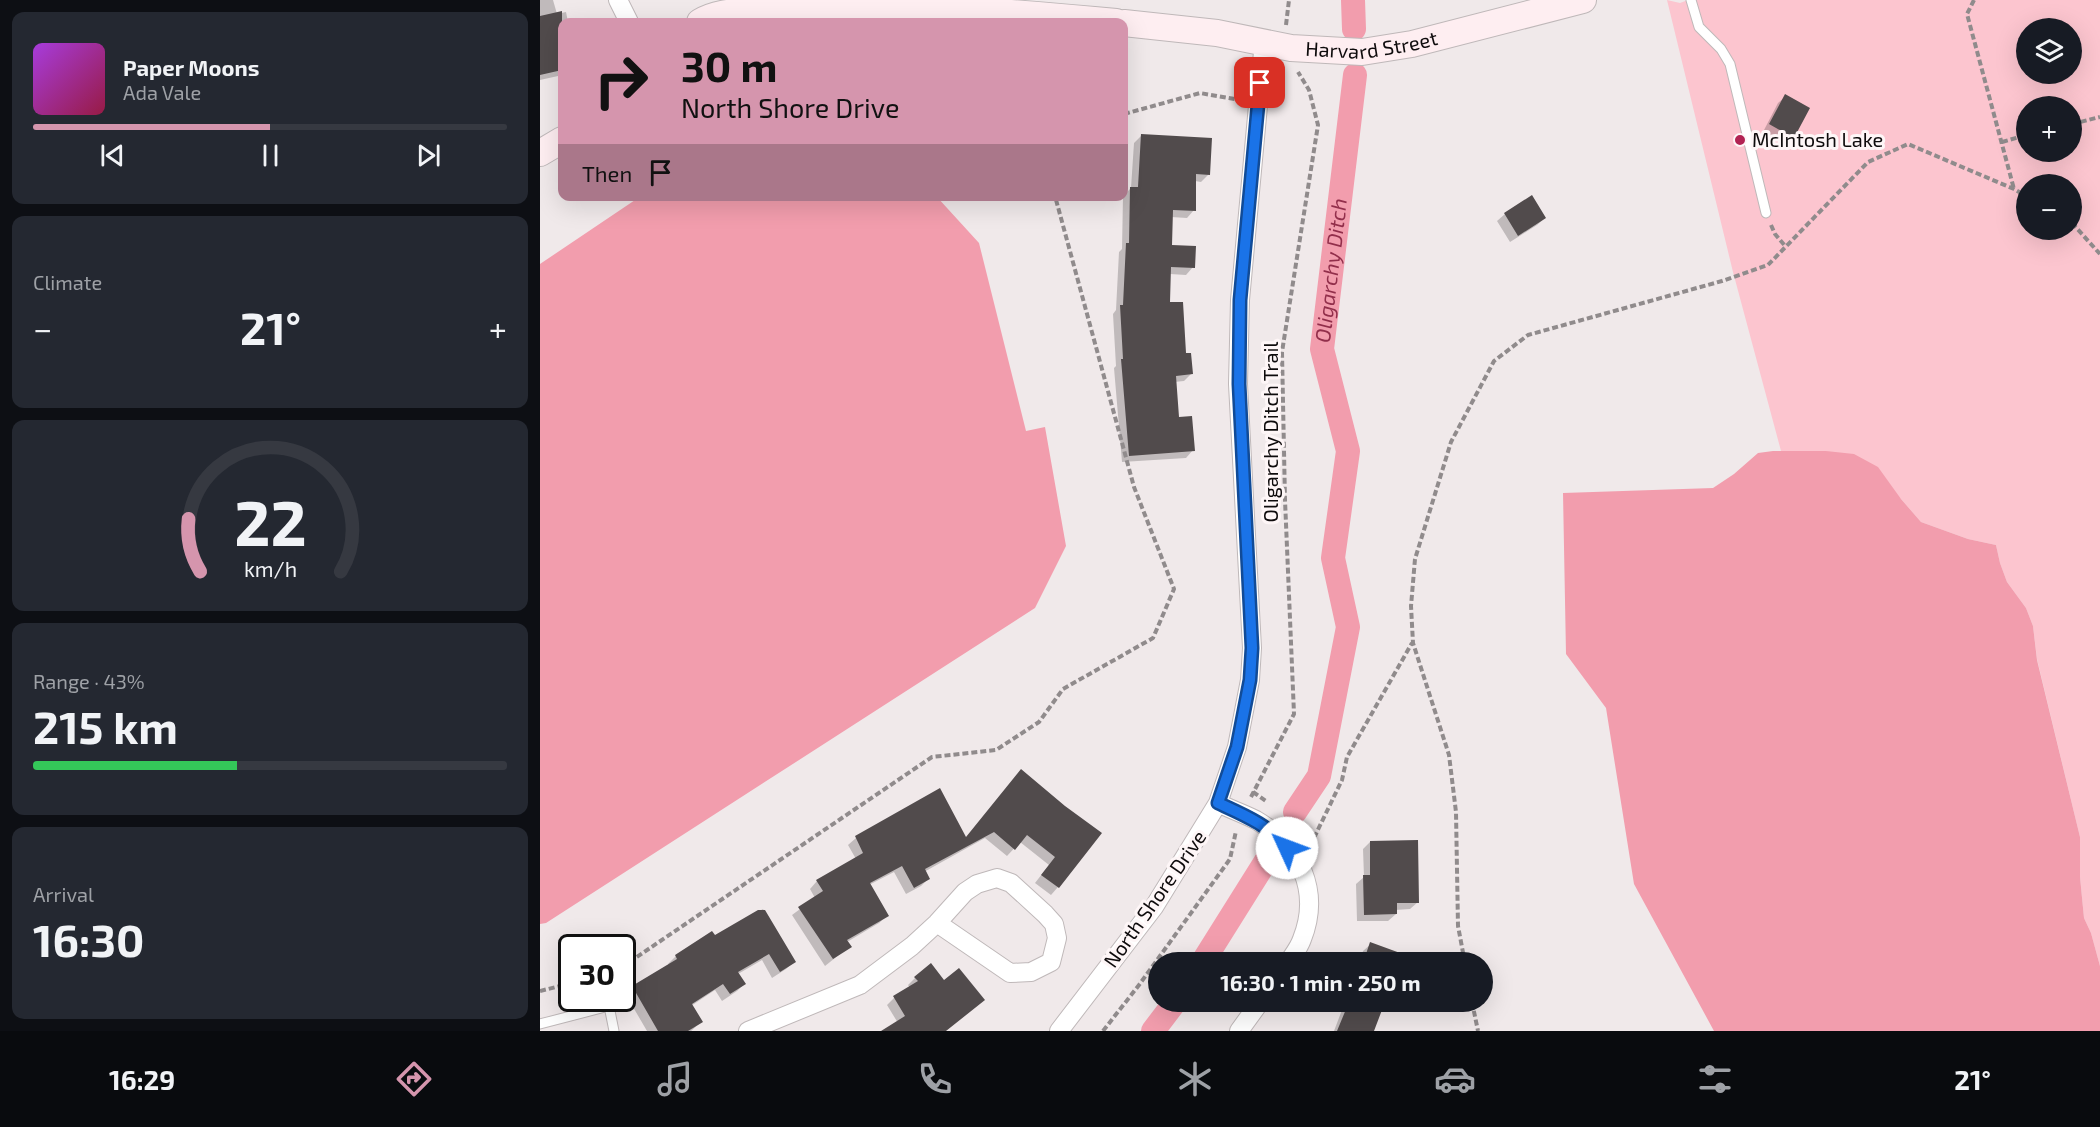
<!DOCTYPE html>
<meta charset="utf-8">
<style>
:root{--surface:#171b24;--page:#242831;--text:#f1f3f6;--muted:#9ea1a6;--line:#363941;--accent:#d595ad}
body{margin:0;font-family:"Exo 2",sans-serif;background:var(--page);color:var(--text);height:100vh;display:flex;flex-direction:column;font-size:22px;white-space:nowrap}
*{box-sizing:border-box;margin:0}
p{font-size:20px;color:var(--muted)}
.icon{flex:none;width:33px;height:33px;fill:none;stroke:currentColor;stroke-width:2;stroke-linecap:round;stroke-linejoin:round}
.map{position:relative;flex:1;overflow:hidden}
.panel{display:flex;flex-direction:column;gap:12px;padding:12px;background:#0d0f14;width:540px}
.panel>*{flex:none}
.top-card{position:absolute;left:18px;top:18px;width:570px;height:183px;border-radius:12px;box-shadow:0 6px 24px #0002;background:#d595ad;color:#111;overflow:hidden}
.controls{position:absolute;left:1476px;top:18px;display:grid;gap:12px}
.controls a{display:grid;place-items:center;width:66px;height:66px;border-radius:50%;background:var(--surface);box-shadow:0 6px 24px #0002;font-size:30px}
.speed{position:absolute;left:18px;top:934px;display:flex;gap:12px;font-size:30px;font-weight:700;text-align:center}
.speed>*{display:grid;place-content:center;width:78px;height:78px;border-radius:50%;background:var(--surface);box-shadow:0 6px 24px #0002;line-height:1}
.speed .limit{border:3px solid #111;border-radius:9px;background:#fff;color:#111}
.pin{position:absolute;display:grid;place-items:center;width:51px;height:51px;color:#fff;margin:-26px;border-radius:12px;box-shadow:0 3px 9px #0006}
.me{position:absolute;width:66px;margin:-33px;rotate:313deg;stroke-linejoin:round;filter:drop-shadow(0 0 4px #0008)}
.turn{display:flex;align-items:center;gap:21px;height:126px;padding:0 24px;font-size:27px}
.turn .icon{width:78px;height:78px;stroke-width:2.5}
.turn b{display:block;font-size:42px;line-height:51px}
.then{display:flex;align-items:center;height:57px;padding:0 24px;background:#0003;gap:12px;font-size:22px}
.big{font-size:45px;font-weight:700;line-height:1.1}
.panel .widget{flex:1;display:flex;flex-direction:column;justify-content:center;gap:9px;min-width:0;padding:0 21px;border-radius:12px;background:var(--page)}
.panel .dial{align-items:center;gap:0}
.dial svg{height:156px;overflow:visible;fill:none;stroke:var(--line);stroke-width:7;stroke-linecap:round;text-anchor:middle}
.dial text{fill:var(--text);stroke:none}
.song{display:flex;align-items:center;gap:18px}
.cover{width:72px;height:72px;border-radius:9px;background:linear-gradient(135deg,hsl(280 70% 55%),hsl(340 70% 35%))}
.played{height:6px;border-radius:3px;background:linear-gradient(90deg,var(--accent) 50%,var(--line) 50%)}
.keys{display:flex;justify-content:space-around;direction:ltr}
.heat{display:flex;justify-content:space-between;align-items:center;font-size:33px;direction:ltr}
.charge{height:9px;border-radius:4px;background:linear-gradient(90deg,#34c759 43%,var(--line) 0)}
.trip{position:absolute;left:608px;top:952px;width:345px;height:60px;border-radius:30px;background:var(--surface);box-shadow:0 6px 24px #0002;font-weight:700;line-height:60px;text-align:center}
.tab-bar{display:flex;height:96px;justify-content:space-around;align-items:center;background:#090b0e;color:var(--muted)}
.tab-bar .icon{width:42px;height:42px}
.tab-bar .selected{color:var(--accent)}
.tab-bar b{font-size:27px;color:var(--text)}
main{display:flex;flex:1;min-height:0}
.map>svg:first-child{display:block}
.green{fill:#fcc5cf;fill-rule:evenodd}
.water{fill:#f29dad}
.shadow{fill:#0003}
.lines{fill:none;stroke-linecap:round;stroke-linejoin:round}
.canal{stroke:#f29dad;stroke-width:24}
.building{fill:#514b4c}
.lane-casing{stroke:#bfb8b9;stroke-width:11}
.street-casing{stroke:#bfb8b9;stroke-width:20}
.secondary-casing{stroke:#bfb8b9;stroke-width:28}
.path{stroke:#908b8c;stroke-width:4;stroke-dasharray:6 3;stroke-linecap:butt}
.lane{stroke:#fff;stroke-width:9}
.street{stroke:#fff;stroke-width:18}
.secondary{stroke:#feeef1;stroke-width:26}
.route-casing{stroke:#114b97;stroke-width:15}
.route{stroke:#1a73e8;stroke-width:10}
.poi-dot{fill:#b22253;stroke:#fef6f7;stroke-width:2}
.labels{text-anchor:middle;stroke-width:6;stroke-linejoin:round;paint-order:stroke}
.street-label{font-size:20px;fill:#0e0b0c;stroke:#fef6f7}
.poi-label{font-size:20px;fill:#0e0b0c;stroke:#fef6f7;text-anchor:start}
.water-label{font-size:21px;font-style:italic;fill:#922f4b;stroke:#fef6f7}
</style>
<main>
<section class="panel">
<div class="widget">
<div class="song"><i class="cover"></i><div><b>Paper Moons</b><p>Ada Vale</p></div></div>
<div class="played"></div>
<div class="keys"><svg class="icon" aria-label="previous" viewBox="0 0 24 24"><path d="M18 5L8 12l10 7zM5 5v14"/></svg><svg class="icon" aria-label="pause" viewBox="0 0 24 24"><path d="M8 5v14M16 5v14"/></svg><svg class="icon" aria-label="next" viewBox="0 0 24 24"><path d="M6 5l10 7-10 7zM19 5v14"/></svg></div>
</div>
<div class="widget"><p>Climate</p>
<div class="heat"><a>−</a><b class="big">21°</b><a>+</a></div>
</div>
<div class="widget dial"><svg viewBox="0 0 100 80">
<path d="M14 69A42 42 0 1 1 86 69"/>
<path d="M14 69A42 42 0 0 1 8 42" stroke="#d595ad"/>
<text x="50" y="56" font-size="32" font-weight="700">22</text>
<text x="50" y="72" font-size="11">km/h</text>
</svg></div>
<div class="widget"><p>Range · 43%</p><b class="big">215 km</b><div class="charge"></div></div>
<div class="widget"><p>Arrival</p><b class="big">16:30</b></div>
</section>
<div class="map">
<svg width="1560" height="1031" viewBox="0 0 1560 1031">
<rect width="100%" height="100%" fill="#f0e9ea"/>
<path class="green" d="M 1127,0 L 1140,3 L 1148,0 L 1560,0 L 1560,966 L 1551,933 L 1544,918 L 1540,877 L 1540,837 L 1497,659 L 1493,626 L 1486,608 L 1467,582 L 1460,563 L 1456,545 L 1428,539 L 1381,522 L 1361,499 L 1286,451 L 1241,451 L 1193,272 ZM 1486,28 L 1532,28 L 1532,74 L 1486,74 ZM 1486,106 L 1532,106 L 1532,152 L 1486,152 ZM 1486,184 L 1532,184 L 1532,230 L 1486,230 Z"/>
<path class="water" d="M 101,196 L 397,197 L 439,243 L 486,431 L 505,427 L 526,546 L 495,608 L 6,923 L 0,924 L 0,264 Z
M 1233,451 L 1286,451 L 1314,454 L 1338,467 L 1361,499 L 1381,522 L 1428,539 L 1456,545 L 1460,563 L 1467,582 L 1486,608 L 1493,626 L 1497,660 L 1540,837 L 1540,877 L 1544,918 L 1551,933 L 1560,966 L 1560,1031 L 1174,1031 L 1094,884 L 1066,708 L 1026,654 L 1023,493 L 1173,488 L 1194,474 L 1218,453 Z"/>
<path class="shadow" d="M 0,0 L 13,0 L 17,14 L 26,12 L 28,22 L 22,22 L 22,72 L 18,76 L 0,80 Z
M 1246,96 L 1253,137 L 1245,144 L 1223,132 L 1238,103 Z
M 601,136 L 669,174 L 661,182 L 655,181 L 654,210 L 647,218 L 631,217 L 631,246 L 653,267 L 646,275 L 630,274 L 628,304 L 651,374 L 644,381 L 634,382 L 637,419 L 653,450 L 646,458 L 582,462 L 574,368 L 576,366 L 573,314 L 576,310 L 579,252 L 582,249 L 583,196 L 591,188 L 594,143 Z
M 992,197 L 1005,218 L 997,225 L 970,242 L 957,221 L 965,214 Z
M 399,790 L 425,838 L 524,807 L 518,887 L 511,895 L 495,883 L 509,865 L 480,842 L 467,856 L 445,838 L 384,872 L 388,879 L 381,886 L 366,894 L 354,872 L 329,885 L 347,916 L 339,923 L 307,942 L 310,946 L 285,966 L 252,915 L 275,898 L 270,889 L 277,881 L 316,859 L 308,845 L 316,838 Z
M 830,842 L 878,902 L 870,909 L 855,910 L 856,914 L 848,921 L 817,921 L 816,884 L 824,877 L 823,849 Z
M 223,909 L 254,962 L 246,969 L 232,978 L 222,960 L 198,974 L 204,984 L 197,991 L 182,1001 L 175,990 L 151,1006 L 161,1022 L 151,1031 L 107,1031 L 86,995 L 93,988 L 130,966 L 128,964 L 136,956 L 172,933 L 174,937 Z
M 831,944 L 858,963 L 798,963 L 806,953 L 821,958 L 823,951 Z
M 375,978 L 404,982 L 406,1031 L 345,1031 L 358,1023 L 347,1005 L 354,998 L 370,988 L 368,985 Z
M 805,1002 L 843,1002 L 833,1031 L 794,1031 Z"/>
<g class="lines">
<g class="canal">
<path d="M 813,0 L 814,29"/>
<path id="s1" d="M 755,812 L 779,776 L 808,627 L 793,558 L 808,451 L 782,349 L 815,75"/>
<path d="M 662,963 L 726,861"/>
<path d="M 613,1031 L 635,1002"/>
</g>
</g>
<path class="building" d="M 22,11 L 22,70 L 0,75 L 0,16 Z
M 1245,94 L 1270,108 L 1254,138 L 1229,124 Z
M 601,134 L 672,138 L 670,175 L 656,174 L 656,211 L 633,210 L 632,245 L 656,246 L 655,268 L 631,267 L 630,302 L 643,302 L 646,353 L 651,353 L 653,374 L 636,376 L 639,417 L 652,416 L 655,451 L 589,456 L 581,359 L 583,359 L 580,305 L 583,305 L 586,243 L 589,243 L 590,187 L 598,187 Z
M 992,195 L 1006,218 L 978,236 L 964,213 Z
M 481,769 L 525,806 L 562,833 L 519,888 L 501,875 L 515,857 L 487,835 L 475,850 L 454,832 L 385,869 L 390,879 L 374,888 L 362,866 L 330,883 L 349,916 L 307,940 L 312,947 L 293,959 L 258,907 L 283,891 L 276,880 L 323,853 L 315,836 L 400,788 L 426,837 Z
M 878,840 L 879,903 L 857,903 L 857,914 L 824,915 L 823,875 L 830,875 L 830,841 Z
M 218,910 L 225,910 L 256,962 L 240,972 L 229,954 L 198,972 L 206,984 L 190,994 L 183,984 L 152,1004 L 163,1022 L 148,1031 L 118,1031 L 92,986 L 137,959 L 135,955 L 172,931 L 175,935 Z
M 830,942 L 882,961 L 881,963 L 823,963 Z
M 391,963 L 404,980 L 419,968 L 445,1000 L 406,1031 L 341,1031 L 365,1016 L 353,996 L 378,981 L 374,977 Z
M 809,1002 L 845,1002 L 834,1031 L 797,1031 Z"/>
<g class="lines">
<defs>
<path id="lane" d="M 1151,0 L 1159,27 L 1181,49 L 1190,64 L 1226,213
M 0,1024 L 69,1006 L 74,1031"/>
<path id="street" d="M 78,0 L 89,22
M 678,803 C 690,809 704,814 716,820 C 760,846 781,891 762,939 C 759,948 753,955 748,963
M 208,1031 L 320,985 L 372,946 L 397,923 L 425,892 L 437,884 L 457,878 L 471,883 L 505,914 L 514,924 L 517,938 L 511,962 L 491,972 L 470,973 L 397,923
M 519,1031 L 614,907 L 678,803 L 697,747 L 710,680 L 712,648 L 698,384 L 700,300 L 724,41
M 699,1031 L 720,1002"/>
<g id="secondary">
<path d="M 160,22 C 177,12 196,12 217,10 C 336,0 457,11 576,22"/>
<path id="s2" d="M 584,23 L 677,33 L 751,48 L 822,52 L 872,44 L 1043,0"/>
<path d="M 0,153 L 22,140"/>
</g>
</defs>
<use href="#lane" class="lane-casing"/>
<use href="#street" class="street-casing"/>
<use href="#secondary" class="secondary-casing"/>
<path class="path" d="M 1434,0 L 1427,14 L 1474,189
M 746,25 L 749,0
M 584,114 L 660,93 L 700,100
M 1532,124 L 1560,117
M 1462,142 L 1486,135
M 1532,223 L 1560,254
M 1231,225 L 1235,234 L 1246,247
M 713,792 L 726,801
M 711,797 L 754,714 L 745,500 L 742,352 L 778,125 L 769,90 L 758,72
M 769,839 L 772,842 L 802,780 L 807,757 L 872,643
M 925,963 L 918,926 L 916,812 L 909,755 L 873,643 L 871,606 L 875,559 L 911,442 L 954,361 L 988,335 L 1182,281 L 1228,265 L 1328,162 L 1368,144 L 1474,189 L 1486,196
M 82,967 L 392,757 L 456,750 L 499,722 L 523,689 L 613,638 L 634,589 L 594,487 L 515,196
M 0,991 L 32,983
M 932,1002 L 938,1031
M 563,1031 L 599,985 L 690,859 L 696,831"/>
<use href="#lane" class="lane"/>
<use href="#street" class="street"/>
<use href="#secondary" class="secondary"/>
</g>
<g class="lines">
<defs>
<path id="route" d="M 720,83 L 700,300 L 699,384 L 712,648 L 710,680 L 697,747 L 678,803 C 704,815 729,825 747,848"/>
</defs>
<use href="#route" class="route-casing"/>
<use href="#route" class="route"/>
</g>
<circle class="poi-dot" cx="1200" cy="140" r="6"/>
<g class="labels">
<g class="street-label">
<text dy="7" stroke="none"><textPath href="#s2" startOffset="250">Harvard Street</textPath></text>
<text transform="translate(731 432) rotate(-90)" y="7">Oligarchy Ditch Trail</text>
<text transform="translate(615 899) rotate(-55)" y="7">North Shore Drive</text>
</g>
<g class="poi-label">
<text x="1212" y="147">McIntosh Lake</text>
</g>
<g class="water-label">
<text dy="7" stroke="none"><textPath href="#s1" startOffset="558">Oligarchy Ditch</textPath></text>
</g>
</g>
</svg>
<div class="controls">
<a><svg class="icon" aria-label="layers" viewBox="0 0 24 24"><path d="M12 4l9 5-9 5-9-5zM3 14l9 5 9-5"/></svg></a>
<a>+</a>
<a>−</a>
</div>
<div class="speed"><div class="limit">30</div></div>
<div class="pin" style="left:720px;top:83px;background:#d93025"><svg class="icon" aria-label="arrive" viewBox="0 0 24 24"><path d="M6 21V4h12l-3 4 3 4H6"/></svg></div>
<svg class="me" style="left:747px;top:848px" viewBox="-20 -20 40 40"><circle r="19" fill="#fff"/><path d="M0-13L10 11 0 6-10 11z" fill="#1a73e8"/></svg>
<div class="trip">16:30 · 1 min · 250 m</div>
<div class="top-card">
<div class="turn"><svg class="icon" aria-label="right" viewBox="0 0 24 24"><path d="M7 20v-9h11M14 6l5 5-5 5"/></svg><div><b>30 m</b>North Shore Drive</div></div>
<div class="then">Then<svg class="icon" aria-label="arrive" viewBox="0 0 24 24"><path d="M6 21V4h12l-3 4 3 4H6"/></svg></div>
</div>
</div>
</main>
<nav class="tab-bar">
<b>16:29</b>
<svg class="icon selected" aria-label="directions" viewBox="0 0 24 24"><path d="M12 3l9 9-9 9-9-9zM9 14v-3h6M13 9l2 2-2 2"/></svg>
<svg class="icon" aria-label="music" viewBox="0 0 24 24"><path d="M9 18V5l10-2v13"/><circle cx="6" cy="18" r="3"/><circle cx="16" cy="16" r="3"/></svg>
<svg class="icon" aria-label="phone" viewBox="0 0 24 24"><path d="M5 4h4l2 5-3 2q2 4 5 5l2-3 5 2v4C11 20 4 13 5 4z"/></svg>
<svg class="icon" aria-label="climate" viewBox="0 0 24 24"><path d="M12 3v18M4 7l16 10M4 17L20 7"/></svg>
<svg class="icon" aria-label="car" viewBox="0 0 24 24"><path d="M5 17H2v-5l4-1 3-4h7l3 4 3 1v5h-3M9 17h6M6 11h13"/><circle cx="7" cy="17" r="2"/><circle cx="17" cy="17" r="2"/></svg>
<svg class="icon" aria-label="filters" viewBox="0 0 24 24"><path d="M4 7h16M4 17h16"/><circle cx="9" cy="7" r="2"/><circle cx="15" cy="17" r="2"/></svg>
<b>21°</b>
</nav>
